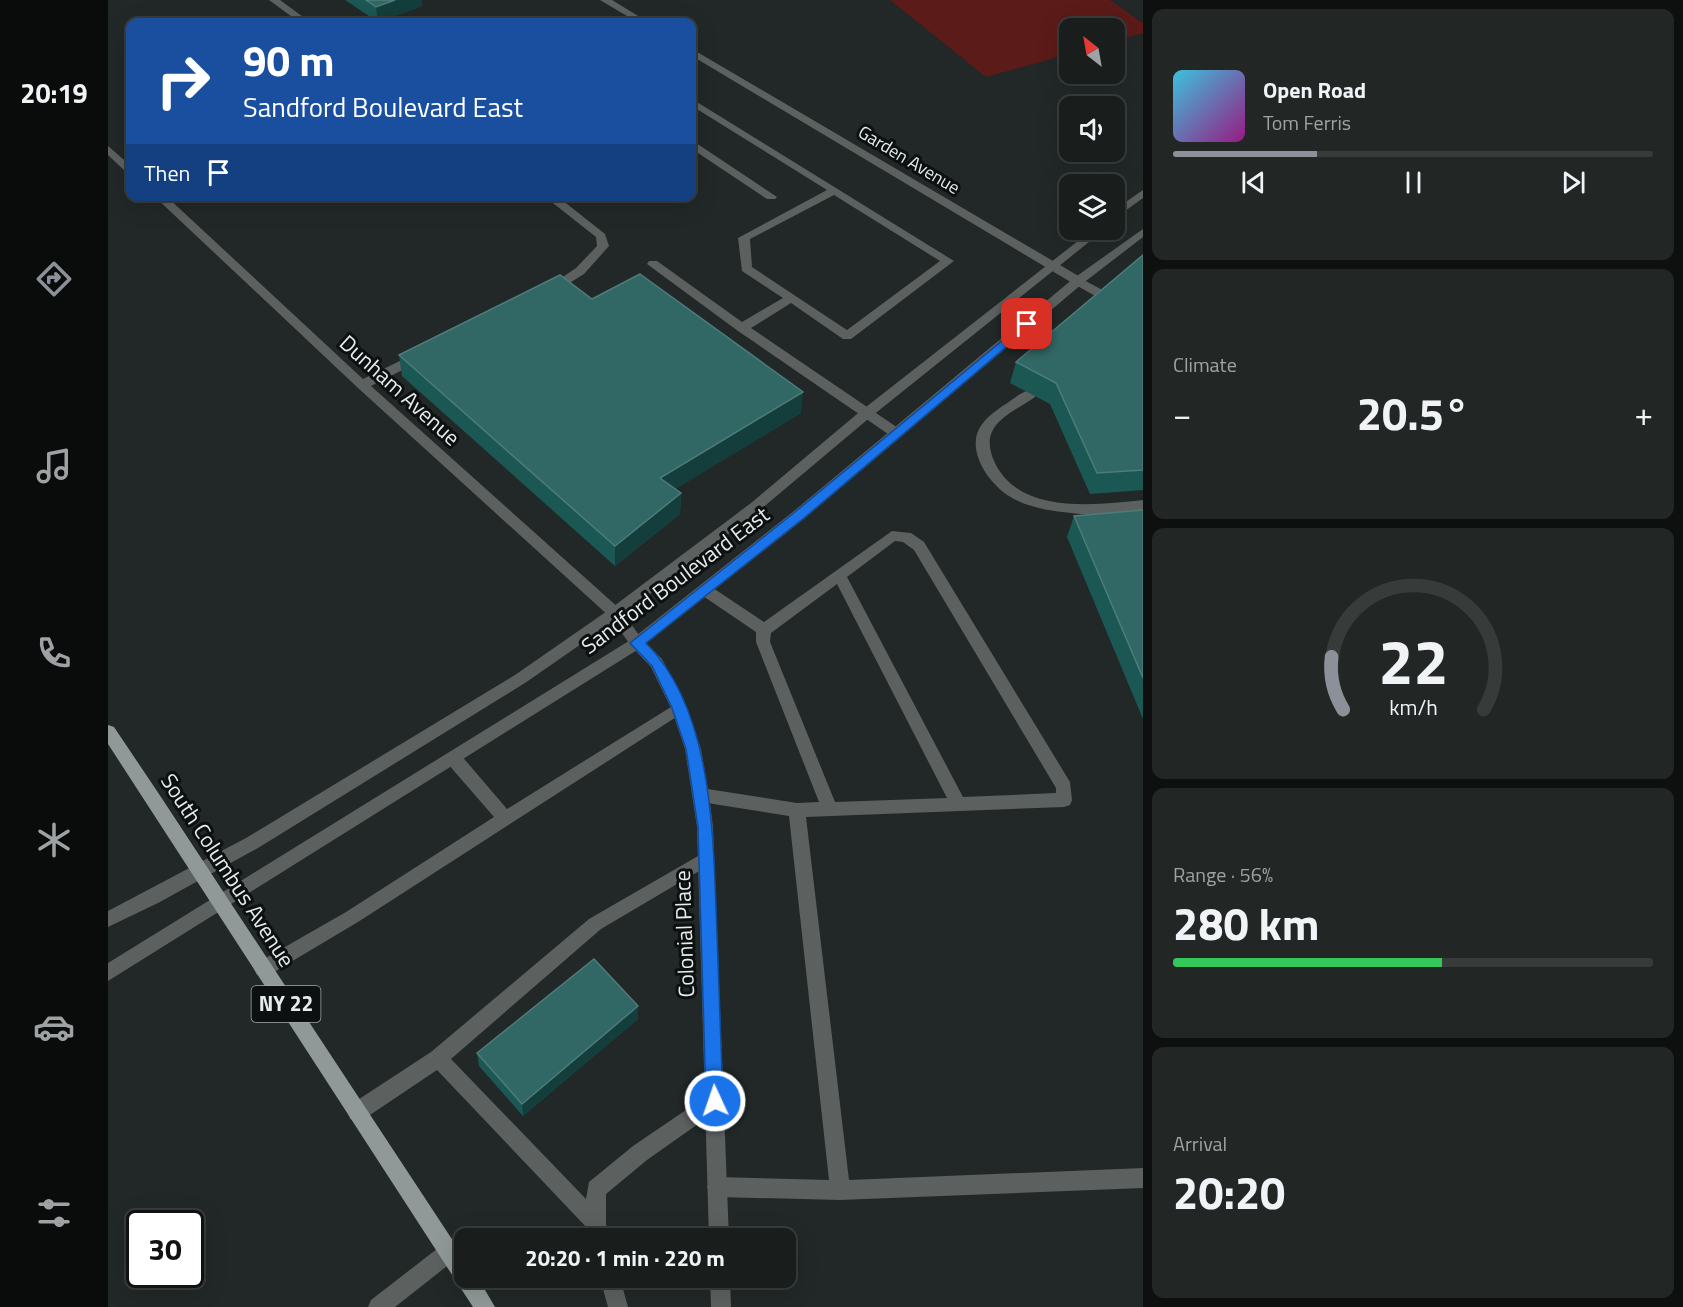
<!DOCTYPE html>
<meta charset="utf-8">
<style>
:root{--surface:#191e1d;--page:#222726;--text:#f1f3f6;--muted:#9fa2a4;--line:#373c3b;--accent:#8c9099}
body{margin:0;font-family:"Titillium Web",sans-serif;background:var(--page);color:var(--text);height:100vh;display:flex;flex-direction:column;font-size:22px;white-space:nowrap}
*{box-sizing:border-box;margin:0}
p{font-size:20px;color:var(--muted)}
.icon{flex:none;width:33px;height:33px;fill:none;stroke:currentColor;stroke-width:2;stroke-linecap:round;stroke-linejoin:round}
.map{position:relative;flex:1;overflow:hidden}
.details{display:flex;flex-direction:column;gap:9px;padding:9px;background:#0e1010;width:540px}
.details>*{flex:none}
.top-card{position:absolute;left:18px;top:18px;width:570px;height:183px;border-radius:12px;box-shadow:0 6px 24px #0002,0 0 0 2px var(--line);background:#1a4fa0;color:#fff;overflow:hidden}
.needle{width:39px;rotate:329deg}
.controls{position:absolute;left:951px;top:18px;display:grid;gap:12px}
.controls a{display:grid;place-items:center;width:66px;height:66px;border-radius:12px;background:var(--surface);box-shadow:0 6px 24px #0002,0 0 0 2px var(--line);font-size:30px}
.speed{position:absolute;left:18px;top:1210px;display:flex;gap:12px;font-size:30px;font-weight:700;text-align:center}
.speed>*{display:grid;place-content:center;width:78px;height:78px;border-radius:50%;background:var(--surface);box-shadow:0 6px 24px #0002,0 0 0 2px var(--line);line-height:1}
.speed .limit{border:3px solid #111;border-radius:9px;background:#fff;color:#111}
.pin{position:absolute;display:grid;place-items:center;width:51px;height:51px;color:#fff;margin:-26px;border-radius:12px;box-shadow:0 3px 9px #0006}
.me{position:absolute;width:66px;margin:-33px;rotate:357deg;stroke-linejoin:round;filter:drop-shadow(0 0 4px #0008)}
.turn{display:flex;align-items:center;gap:21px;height:126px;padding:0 18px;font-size:27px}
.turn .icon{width:78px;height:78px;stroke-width:2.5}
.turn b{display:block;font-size:42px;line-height:51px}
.then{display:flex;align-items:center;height:57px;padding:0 18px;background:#0003;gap:12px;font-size:22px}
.big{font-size:45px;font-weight:700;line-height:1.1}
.details .tile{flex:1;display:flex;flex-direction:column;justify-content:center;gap:9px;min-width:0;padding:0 21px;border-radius:12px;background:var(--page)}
.details .dial{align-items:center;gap:0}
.dial svg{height:156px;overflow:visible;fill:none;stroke:var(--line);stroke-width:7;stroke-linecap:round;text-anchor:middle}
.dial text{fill:var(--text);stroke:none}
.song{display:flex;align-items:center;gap:18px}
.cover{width:72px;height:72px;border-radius:9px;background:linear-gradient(135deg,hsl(190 70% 55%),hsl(310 70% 35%))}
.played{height:6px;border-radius:3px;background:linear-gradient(90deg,var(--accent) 30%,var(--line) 30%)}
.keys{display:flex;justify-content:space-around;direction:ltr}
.heat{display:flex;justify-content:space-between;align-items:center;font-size:33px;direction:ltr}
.charge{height:9px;border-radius:4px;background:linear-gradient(90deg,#34c759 56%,var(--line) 0)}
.trip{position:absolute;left:346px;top:1228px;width:342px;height:60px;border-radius:12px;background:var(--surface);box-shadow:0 6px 24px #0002,0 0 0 2px var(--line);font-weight:700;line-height:60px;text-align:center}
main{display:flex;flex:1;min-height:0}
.tab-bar{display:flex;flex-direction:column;width:108px;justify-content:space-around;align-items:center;background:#0a0c0c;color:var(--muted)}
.tab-bar .icon{width:42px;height:42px}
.tab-bar .on{color:var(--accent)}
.tab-bar b{font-size:27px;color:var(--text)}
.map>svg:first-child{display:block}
.green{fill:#5b1b18}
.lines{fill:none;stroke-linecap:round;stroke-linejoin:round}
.service{fill:#5c605f;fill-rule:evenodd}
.minor{fill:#5c605f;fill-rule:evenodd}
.tertiary{fill:#5c605f;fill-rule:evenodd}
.primary{fill:#919998;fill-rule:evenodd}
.wall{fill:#1b5854}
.shaded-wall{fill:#143e3b}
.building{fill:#316865;stroke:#4d7c7a;stroke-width:1.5}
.route{fill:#1a73e8;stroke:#114b97;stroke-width:1.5}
.labels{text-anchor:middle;stroke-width:6;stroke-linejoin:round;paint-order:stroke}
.far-street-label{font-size:18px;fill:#e6ebeb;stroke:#0d1010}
.shield{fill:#0d1010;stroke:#a5a9a9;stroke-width:1.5}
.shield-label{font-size:21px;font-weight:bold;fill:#e6ebeb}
.street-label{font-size:22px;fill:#e6ebeb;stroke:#0d1010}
</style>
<main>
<nav class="tab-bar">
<b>20:19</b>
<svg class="icon on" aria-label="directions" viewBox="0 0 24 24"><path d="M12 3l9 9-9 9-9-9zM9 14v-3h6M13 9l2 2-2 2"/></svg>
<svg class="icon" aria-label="music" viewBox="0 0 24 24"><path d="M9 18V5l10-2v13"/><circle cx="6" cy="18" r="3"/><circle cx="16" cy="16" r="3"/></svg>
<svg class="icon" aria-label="phone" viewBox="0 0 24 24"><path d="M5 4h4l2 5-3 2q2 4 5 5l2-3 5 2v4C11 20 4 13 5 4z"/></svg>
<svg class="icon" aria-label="climate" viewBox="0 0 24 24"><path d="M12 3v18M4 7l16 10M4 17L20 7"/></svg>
<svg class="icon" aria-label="car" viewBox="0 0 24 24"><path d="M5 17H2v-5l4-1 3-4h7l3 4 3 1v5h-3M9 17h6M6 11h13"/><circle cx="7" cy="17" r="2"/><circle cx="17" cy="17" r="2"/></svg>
<svg class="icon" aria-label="filters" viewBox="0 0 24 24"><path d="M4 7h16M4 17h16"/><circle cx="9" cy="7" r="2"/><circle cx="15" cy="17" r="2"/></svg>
</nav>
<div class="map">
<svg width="1035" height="1307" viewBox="0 0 1035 1307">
<rect width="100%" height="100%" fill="#212827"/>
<path class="green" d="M 782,0 L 1002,0 L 1035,23 L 1035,33 L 1007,41 L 1006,28 L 962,28 L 961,54 L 878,77 Z"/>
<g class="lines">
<path class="service" d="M 584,99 L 846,261 L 743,339 L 735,339 L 683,303 L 643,328 L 793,430 L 795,433 L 793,436 L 783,436 L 630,331 L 539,264 L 541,261 L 549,261 L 634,322 L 675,298 L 634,271 L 630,238 L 719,190 L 584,106 ZM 726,195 L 832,261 L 739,330 L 644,267 L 642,239 Z
M 584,142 L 588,143 L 669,197 L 667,199 L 659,199 L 584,149 Z
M 970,277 L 1004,295 L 1006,298 L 1004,301 L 996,301 L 966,284 L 966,278 Z
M 922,390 L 928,394 L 927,397 C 901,415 869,425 887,463 C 912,515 988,505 1035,500 L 1035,510 L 996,514 L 1005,531 L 1003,535 L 993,535 L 982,515 C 956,512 924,511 901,496 C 882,484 859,453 871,429 C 877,418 888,410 898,404 C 905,399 913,392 922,390 Z
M 784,531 L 803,533 L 816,542 L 962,782 L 964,800 L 962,805 L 956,807 L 698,817 L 741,1180 L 1035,1168 L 1035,1188 L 732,1200 L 609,1197 L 602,1194 L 599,1187 L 602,1180 L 609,1177 L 721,1180 L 681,816 L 593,802 L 587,800 L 585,795 L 587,790 L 593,788 L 689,803 L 711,802 L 648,642 L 648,632 L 592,594 L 590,590 L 592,586 L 602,586 L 656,622 ZM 787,541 L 795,542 L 806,550 L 948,788 L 948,793 L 855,797 L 739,577 ZM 729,584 L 839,798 L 727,802 L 662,642 L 663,633 Z
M 571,702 L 576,704 L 579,708 L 576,712 L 250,922 L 161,975 L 155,977 L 149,975 L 146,969 L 149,963 L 238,912 L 386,817 L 340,764 L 338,759 L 340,754 L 346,752 L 352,754 L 399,809 Z
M 597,852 L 603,854 L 605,859 L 603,864 L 493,929 L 343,1059 L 478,1199 L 481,1182 L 525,1146 L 600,1095 L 607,1092 L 614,1095 L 616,1101 L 614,1107 L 539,1160 L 498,1194 L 498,1224 L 502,1239 L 482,1239 L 480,1229 L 329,1070 L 256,1119 L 249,1121 L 242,1119 L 240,1112 L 242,1105 L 323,1052 L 481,919 Z
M 341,1242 L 348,1245 L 351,1252 L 348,1259 L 287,1307 L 260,1307 L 263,1300 L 334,1245 Z
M 492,1278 L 512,1278 L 520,1307 L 500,1307 Z"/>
<path class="minor" d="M 161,0 L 172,0 L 202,22 L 191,22 Z
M 492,0 L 504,0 L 540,22 L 529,22 Z
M 584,49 L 974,278 L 976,281 L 974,284 L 966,284 L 584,56 Z
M 0,146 L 22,165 L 22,173 L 18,172 L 0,155 Z
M 46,196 L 58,196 L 255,379 L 306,354 L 314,354 L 316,357 L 314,360 L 263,386 L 512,609 L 534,639 L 554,659 L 579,708 L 593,749 L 601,795 L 605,827 L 621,1239 L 601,1239 L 589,827 L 577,749 L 563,708 L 543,667 L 524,647 L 502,617 L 250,388 Z
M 436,196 L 449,196 L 497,234 L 501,246 L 476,274 L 444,294 L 440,293 L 440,287 L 468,268 L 489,246 L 488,237 Z
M 602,1278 L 622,1278 L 623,1307 L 603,1307 Z"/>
<path class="tertiary" d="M 1035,190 L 1035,198 L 1006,219 L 1006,210 Z
M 1035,229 L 1035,237 L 974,284 L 696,519 L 534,647 L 0,981 L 0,963 L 524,639 L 686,511 L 966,278 Z
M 984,230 L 996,230 L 759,420 L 653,509 L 512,617 L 417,683 L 150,848 L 50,903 L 0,927 L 0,911 L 138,838 L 407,675 L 502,609 L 643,503 L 749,414 Z"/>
<path class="primary" d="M 0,725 L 6,727 L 51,794 L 357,1259 L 357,1278 L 370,1278 L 387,1307 L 365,1307 L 350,1284 L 0,744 Z"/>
</g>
<path class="wall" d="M 237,0 L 313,0 L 314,6 L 270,22 Z
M 1035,255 L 1035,490 L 982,494 L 942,404 L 902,383 L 908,362 Z
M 484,299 L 693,413 L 567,489 L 573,493 L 572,514 L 507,566 L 294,376 L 291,355 Z
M 1035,510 L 1035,719 L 959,537 L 966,516 Z
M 530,1006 L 530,1019 L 415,1116 L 371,1066 L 369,1053 Z"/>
<path class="shaded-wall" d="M 287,0 L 313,0 L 314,6 L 270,22 L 268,7 Z
M 695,392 L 693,413 L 551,499 L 552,478 Z
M 573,493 L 572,514 L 507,566 L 507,546 Z
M 530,1006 L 530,1019 L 415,1116 L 414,1104 Z"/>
<path class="building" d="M 258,0 L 287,0 L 268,7 Z
M 1035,255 L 1035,470 L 989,473 L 948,383 L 908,362 Z
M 532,274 L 695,392 L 552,478 L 573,493 L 507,546 L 291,355 L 452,275 L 484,299 Z
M 1035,510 L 1035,678 L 966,516 Z
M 486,959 L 530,1006 L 414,1104 L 369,1053 Z"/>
<path class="route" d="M 919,320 L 924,324 L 923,326 L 696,518 L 538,643 C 607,712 605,841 609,933 C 611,989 613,1045 615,1101 L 613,1107 L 607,1109 L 601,1107 L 598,1101 L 590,827 L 578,749 L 564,708 L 544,666 L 522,643 L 687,512 Z"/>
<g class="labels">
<g class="far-street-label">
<text transform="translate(801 160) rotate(31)" y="6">Garden Avenue</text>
</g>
<rect class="shield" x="143.5" y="986" width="69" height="36" rx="4.5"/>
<g class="shield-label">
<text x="178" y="1011">NY 22</text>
</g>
<g class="street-label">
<text transform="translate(292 390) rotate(42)" y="8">Dunham Avenue</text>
<text transform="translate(567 580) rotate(-37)" y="8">Sandford Boulevard East</text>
<text transform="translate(120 870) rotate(57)" y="8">South Columbus Avenue</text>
<text transform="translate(576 934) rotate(-92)" y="8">Colonial Place</text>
</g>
</g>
</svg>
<div class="controls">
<a><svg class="needle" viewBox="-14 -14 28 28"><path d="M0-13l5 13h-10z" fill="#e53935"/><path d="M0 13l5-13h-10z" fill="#9fa2a4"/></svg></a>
<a><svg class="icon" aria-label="sound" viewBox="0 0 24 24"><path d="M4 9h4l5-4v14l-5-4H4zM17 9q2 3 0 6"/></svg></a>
<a><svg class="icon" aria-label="layers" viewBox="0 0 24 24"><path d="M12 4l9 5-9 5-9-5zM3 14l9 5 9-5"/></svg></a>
</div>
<div class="speed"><div class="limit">30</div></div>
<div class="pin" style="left:919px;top:324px;background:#d93025"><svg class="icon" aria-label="arrive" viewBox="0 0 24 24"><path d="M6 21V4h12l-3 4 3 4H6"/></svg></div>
<svg class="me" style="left:607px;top:1101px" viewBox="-20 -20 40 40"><circle r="17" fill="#1a73e8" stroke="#fff" stroke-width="3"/><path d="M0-11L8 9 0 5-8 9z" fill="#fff"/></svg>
<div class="trip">20:20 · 1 min · 220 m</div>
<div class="top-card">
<div class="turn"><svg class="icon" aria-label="right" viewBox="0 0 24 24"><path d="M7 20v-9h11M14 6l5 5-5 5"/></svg><div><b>90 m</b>Sandford Boulevard East</div></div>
<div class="then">Then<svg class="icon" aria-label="arrive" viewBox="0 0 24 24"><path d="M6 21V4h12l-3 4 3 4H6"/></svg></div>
</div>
</div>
<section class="details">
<div class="tile">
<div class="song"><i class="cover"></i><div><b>Open Road</b><p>Tom Ferris</p></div></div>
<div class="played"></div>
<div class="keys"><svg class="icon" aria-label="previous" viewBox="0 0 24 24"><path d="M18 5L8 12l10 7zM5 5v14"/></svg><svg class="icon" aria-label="pause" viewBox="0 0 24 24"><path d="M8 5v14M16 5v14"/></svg><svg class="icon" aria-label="next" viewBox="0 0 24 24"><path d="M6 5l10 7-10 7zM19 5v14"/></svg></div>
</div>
<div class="tile"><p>Climate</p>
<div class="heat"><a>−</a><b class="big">20.5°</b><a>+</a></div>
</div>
<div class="tile dial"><svg viewBox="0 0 100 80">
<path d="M14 69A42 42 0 1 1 86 69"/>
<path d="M14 69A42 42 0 0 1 8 42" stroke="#8c9099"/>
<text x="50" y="56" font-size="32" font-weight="700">22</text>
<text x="50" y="72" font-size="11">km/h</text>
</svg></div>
<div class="tile"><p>Range · 56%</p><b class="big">280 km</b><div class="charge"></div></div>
<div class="tile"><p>Arrival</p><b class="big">20:20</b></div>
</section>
</main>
